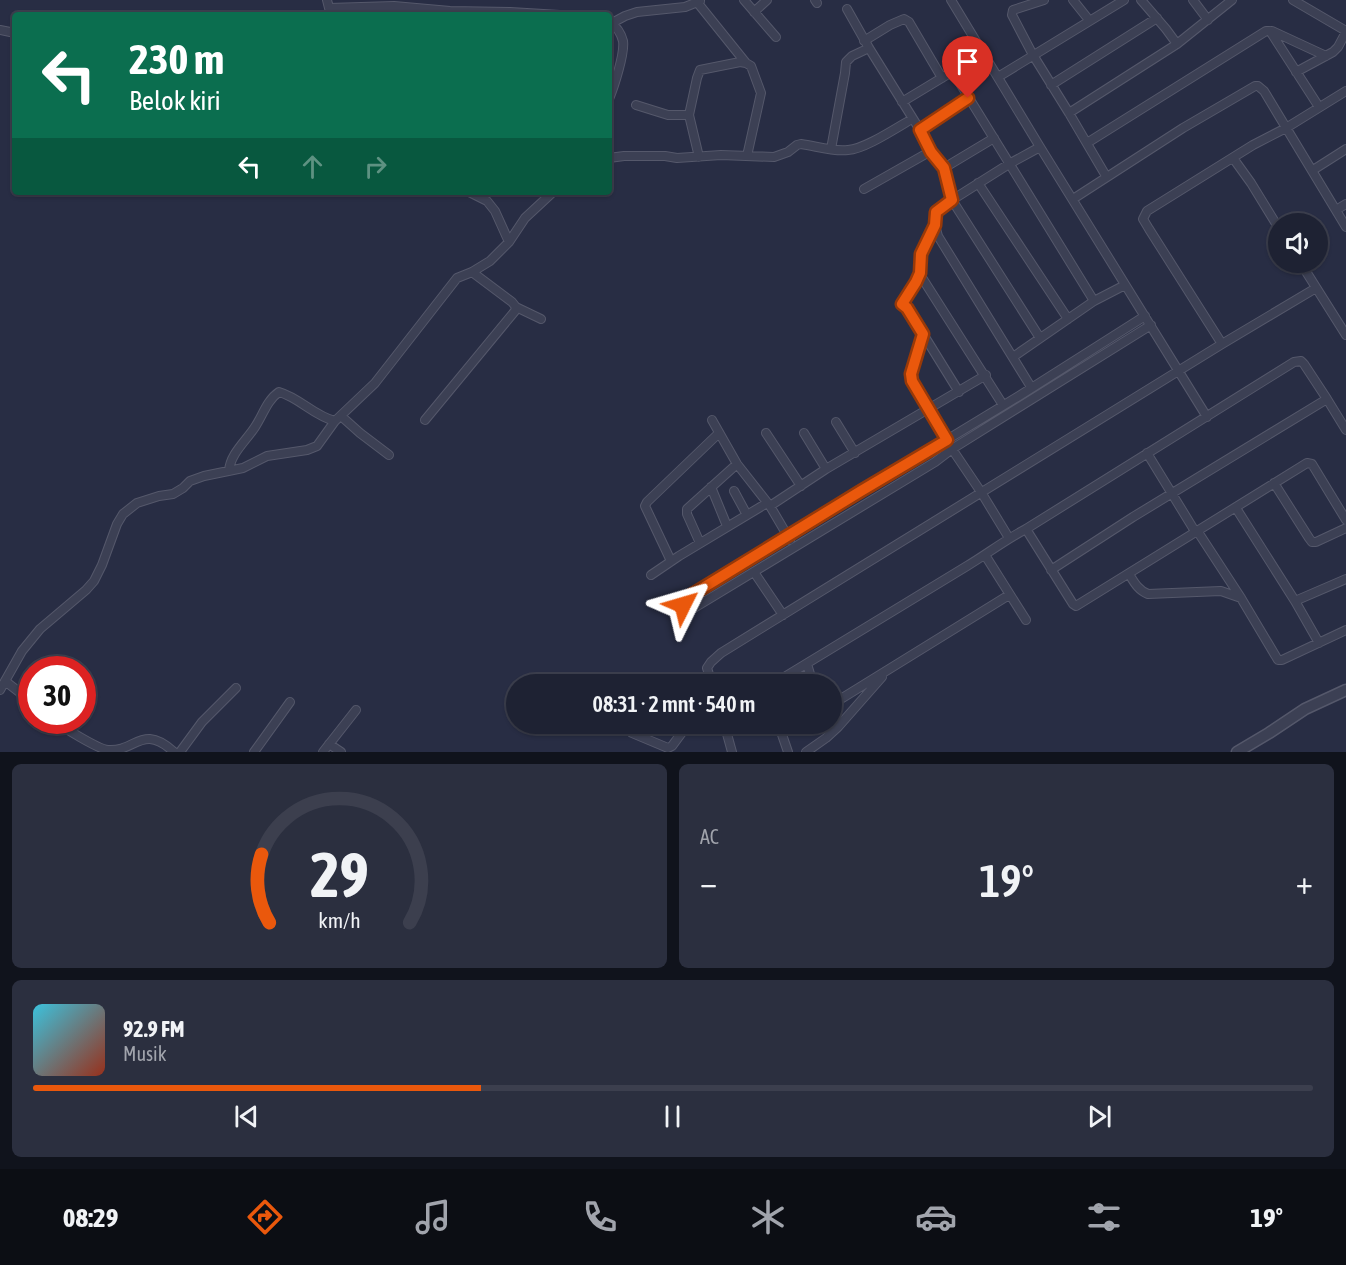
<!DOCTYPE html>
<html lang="id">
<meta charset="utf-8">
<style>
:root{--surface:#1e2233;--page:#2b2f3f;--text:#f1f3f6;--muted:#a1a4ac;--line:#3c3f4e;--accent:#ea580c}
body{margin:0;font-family:"Asap Condensed",sans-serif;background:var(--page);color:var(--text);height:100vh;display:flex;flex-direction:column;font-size:22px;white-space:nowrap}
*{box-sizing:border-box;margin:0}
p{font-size:20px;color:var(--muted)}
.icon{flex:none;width:33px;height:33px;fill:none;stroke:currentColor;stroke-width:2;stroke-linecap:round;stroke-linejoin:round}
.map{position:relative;height:752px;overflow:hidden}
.details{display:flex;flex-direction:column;gap:12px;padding:12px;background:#10131c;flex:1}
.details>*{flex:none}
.hud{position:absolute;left:12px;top:12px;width:600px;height:183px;border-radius:6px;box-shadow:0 2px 4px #0004,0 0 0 2px var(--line);background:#0b6e4f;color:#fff;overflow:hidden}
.tools{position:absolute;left:1268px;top:213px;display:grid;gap:12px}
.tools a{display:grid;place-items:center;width:60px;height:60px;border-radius:50%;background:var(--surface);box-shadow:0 2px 4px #0004,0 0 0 2px var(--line);font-size:30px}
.speed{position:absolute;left:18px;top:656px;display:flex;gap:12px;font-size:30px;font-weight:700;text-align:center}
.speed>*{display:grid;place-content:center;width:78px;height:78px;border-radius:50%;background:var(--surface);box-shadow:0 2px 4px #0004,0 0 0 2px var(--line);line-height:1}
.speed .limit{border:9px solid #d22;background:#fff;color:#111}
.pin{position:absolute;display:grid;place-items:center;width:51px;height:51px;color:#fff;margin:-62px -26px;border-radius:50% 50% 50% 0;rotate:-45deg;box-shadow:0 0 6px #0007}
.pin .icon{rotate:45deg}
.me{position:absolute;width:66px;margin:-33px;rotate:50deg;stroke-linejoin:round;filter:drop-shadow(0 0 4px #0008)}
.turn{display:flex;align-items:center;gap:21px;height:126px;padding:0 18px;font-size:27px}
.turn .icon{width:78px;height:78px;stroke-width:2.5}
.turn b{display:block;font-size:42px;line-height:51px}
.lanes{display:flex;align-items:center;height:57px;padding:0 18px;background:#0003;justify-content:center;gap:30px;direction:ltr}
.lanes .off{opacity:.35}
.big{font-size:45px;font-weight:600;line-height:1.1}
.details .card{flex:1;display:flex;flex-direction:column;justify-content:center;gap:9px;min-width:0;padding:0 21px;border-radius:9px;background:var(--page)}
.details .dial{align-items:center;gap:0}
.dial svg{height:156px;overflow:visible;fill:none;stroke:var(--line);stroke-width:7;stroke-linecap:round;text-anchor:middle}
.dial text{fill:var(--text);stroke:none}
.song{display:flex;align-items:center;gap:18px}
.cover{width:72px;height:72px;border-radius:9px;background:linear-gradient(135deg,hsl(190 70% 55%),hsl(10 70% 35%))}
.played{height:6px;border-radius:3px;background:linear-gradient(90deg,var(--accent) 35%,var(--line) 35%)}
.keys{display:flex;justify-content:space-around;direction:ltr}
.heat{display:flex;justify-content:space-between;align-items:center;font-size:33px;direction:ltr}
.details .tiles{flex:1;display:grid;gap:12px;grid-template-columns:1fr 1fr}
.card:last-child{grid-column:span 2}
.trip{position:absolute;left:506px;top:674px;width:336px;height:60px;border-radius:30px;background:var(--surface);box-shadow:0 2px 4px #0004,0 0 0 2px var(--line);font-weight:600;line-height:60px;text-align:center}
.tab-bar{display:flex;height:96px;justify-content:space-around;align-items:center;background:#0c0e14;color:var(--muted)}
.tab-bar .icon{width:42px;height:42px}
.tab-bar .current{color:var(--accent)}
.tab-bar b{font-size:27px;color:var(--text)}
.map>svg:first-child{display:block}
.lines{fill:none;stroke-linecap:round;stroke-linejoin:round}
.minor-casing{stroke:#55586b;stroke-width:10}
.tertiary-casing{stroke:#55586b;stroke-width:13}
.minor{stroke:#3c4054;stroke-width:8}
.tertiary{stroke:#3c4054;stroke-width:10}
.route-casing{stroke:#983908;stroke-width:15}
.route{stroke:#ea580c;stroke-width:10}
</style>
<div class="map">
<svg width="1346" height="752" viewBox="0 0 1346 752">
<rect width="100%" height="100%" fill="#282d44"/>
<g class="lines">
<defs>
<path id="minor" d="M 327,0 L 329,8 L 394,6 L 450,11 L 510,12 L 560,15
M 744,0 L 776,37
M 815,0 L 817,3
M 951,0 L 1040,147 L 1207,417
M 1044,0 L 1013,10 L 1012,15 L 1033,55 L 1069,113
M 1073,0 L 1089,20
M 1141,0 L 1166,29 L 1177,44
M 1193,0 L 1208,20
M 1293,0 L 1346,31
M 697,2 L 746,63 L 751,66 L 761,93 L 747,156
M 847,9 L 869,48 L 920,130 L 931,151 L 944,168 L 952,200 L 936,212 L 935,225 L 938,236 L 1031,387
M 754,12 L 767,0
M 609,21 C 616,26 621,33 623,41 C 625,53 614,87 609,99
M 612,23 L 625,16 L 637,12 L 685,7 L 700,1
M 0,30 L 15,33
M 1270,31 L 1319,107
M 864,41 L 890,25 L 904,19 L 909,22 L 942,78
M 953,72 L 1094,301
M 1296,72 L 1333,52 L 1338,47 L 1346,32
M 998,77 L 1124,0
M 1051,85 L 1157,18
M 902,102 L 983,53
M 636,105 L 668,115 L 689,115
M 920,130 L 968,98
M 1087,143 L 1266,31 L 1272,31 L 1326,56
M 831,149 L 845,73 L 846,62 L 852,56 L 869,48
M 699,157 L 689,115 L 697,78 L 700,70 L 740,62 L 746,63
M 609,158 L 624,156 L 665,156 L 677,158 L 721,155 L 774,157 L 788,152 L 797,145 L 801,144 C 816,146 833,152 848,150 C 865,149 896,128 912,119
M 1233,158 L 1251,183 L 1278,227
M 944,168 L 994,138
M 1313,170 L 1346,149
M 1106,176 L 1069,113 L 1177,44 L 1232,0
M 978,183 L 1068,319
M 864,189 L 931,151
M 469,192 L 487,201 L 495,211 L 509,242
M 1073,199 L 1183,128 L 1255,86 L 1258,86 L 1264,91 L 1346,227
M 1336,210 L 1346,204
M 935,225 L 921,254 L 919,273 L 916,282 L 902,304 L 907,308 L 959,392
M 1300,262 L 1346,335
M 919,273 L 1003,405
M 516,307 L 541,319
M 1145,316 L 1019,396 L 688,597 L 684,602 L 684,607 L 688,610 L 694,608 L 935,462 L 952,449 L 1151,325
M 923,334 L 911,374 L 913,385 L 952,449 L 981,492 L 1009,538
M 1040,338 L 952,200 L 1009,164 L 1040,147
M 1222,344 L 1149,229 L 1143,219 L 1147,211 L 1253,145 L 1286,128 L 1346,91
M 1013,357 L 1094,301 L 1125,285
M 341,416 L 360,433 L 389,455
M 425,420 L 515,311 L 516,307 L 512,302 L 472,272
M 712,420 L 737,464 L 770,506 L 790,540
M 836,422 L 855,453
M 766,433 L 801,486
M 804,433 L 826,469
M 1147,453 L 1196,533
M 229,471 C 230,454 246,441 255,427 C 263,415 267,400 279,392 C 300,398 314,416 335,421
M 1274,483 L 1309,538 L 1312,542 L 1316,542 L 1346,528
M 711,487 L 727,526
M 734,491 L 747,515
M 770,506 L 826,469 L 986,375
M 1236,508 L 1295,601 L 1319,643
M 1026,529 L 1073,604 L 1076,606 L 1307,463 L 1312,464 L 1346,520
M 1198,532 L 1241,598 L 1278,660 L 1282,660 L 1346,630
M 700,543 L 687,514 L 687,509 L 737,464
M 985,555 L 1026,620
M 671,561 L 645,506 L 647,502 L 719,433
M 1051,570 L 1133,517 L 1327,399
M 754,572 L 783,615
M 1129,574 C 1134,582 1138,590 1148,594 L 1221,591 L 1241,598
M 651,575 L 679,556 L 767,503
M 1295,601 L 1346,579
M 807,664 L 813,684
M 5,681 L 32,702
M 712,684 L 707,668 L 711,662 L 721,653 L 1222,344 L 1316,288
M 773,684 C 838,645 902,605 967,566 C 987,554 1005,540 1026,529 L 1294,362 L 1301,361 L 1304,364 L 1327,399 L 1346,430
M 0,690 L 22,651 L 40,629 L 86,590 L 94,581 L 102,565 L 117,524 L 123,514 L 137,503 L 159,496 L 173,494 L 183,488 L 190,481 L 204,476 L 243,468 L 267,456 L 307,450 L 317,446 L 335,421 L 375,383 L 457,278 L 472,272 L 490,261 L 509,242 L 525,218 L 553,192
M 831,705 L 1009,595
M 54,720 C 62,727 98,749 108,750 C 136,752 142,723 174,752
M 724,723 L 732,752
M 778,723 L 788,752
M 632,733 L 668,748 L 672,746 L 689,723
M 329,744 L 341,752
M 180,752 L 202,722 L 236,688
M 254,752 L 290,702
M 323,752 L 356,710
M 806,752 L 826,738 L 838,727 L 882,677"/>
<path id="tertiary" d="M 1237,752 L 1269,733 L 1305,709 L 1346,690"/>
</defs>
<use href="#minor" class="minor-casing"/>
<use href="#tertiary" class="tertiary-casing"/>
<use href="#minor" class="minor"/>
<use href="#tertiary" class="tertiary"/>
</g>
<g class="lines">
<defs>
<path id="route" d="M 683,605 L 684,602 L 688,597 L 861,491 L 947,440 L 912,381 L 911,374 L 923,334 L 907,308 L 902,304 L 916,282 L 920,273 L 921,254 L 935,225 L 936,212 L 952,200 L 944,168 L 931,152 L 920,130 L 968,98"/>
</defs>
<use href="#route" class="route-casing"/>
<use href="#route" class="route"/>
</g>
</svg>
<div class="tools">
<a><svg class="icon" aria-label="sound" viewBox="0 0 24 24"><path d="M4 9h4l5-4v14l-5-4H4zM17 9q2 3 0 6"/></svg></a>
</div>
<div class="speed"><div class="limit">30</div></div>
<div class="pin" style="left:968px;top:98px;background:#d93025"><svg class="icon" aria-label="arrive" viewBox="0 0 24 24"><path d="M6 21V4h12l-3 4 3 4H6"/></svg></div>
<svg class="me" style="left:683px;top:605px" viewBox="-20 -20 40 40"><path d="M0-17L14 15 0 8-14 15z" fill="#ea580c" stroke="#fff" stroke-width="4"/></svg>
<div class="trip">08:31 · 2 mnt · 540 m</div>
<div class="hud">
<div class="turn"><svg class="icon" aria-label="left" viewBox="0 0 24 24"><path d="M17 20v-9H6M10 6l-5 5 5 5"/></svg><div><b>230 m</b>Belok kiri</div></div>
<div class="lanes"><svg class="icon" aria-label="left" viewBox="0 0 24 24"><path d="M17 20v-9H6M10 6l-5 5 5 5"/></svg><svg class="icon off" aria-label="ahead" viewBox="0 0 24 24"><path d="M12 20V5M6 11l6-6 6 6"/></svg><svg class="icon off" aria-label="right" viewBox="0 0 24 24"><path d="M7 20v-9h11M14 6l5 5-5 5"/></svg></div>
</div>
</div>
<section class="details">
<div class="tiles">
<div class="card dial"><svg viewBox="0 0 100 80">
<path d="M14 69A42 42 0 1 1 86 69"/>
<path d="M14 69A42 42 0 0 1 10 34" stroke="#ea580c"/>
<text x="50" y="56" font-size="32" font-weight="700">29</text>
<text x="50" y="72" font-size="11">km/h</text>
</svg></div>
<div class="card"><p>AC</p>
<div class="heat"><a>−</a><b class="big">19°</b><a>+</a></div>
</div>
<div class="card">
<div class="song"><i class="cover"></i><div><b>92.9 FM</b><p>Musik</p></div></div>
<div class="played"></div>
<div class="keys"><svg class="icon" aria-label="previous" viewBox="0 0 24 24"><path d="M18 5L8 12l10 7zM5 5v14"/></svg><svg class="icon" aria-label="pause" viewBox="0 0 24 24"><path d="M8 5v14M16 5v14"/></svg><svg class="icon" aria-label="next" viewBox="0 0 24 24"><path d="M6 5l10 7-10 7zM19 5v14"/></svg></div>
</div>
</div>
</section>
<nav class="tab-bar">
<b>08:29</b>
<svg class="icon current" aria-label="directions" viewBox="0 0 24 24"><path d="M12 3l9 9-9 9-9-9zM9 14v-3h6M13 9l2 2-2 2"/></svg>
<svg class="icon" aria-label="music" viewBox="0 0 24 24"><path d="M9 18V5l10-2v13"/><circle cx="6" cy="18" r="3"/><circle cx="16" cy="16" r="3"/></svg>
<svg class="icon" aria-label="phone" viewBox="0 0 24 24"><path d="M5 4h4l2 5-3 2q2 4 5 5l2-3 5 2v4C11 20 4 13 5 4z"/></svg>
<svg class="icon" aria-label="climate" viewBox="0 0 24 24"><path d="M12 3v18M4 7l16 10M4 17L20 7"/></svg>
<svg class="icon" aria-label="car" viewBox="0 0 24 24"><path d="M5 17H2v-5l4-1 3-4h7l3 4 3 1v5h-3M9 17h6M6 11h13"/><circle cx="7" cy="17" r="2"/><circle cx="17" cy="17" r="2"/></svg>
<svg class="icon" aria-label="filters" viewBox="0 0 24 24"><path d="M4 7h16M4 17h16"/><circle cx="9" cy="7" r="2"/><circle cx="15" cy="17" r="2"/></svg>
<b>19°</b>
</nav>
